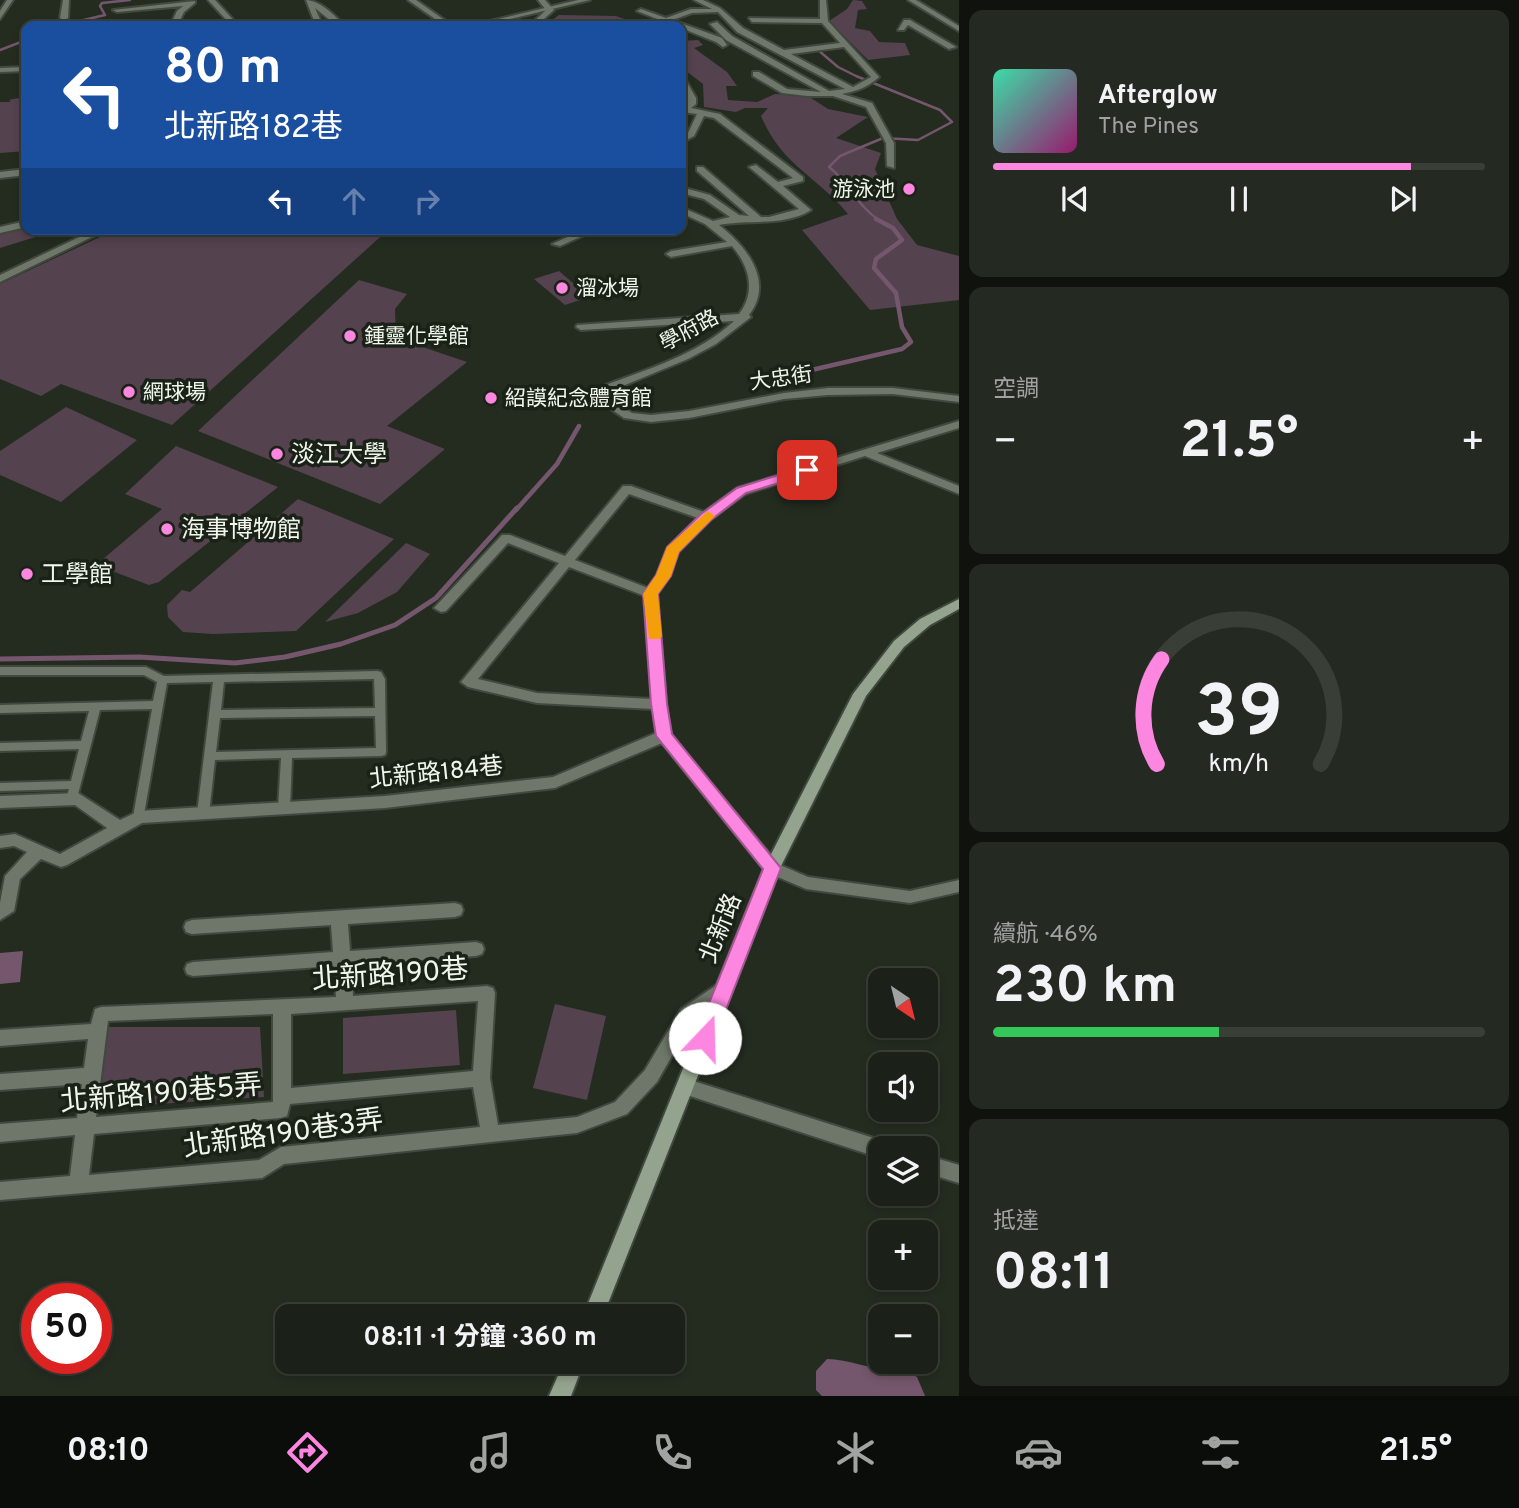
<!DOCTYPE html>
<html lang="zh-TW">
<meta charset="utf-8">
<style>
:root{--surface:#1b2118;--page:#242921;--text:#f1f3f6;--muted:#a0a3a2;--line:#393e37;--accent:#fd86e1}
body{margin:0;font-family:Overpass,"Noto Sans TC",sans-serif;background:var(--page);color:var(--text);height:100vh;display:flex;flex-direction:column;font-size:26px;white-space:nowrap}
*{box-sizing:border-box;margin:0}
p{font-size:23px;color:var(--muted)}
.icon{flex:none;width:38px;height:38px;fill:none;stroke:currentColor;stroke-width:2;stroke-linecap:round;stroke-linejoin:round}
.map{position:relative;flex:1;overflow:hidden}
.drawer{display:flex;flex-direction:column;gap:10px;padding:10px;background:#0f120d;width:560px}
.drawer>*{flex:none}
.guide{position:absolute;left:21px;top:21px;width:665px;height:214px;border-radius:14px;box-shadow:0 4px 10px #0003,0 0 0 2px var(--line);background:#1a4fa0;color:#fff;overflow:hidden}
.needle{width:46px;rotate:145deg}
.buttons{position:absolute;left:868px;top:968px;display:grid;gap:14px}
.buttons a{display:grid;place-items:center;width:70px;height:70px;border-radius:14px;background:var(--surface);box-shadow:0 4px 10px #0003,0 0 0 2px var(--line);font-size:35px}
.speed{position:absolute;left:21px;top:1283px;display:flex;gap:14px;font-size:35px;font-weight:700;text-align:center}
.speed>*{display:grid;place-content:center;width:91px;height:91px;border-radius:50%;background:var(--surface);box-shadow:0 4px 10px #0003,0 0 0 2px var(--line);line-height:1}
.speed .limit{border:10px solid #d22;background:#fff;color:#111}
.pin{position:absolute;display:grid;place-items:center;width:60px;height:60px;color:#fff;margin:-30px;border-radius:14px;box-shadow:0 4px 10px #0006}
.me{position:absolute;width:77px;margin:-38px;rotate:21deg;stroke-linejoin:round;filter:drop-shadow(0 0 5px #0008)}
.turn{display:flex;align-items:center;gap:24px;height:147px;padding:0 28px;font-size:32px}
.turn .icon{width:91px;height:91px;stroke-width:2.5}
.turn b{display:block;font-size:49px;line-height:60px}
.lanes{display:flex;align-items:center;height:66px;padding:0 28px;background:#0003;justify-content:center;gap:35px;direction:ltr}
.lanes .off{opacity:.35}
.big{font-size:52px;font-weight:700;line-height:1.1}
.drawer .card{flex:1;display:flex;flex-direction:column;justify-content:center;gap:10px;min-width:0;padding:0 24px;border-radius:14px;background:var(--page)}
.drawer .dial{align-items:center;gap:0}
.dial svg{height:182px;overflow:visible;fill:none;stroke:var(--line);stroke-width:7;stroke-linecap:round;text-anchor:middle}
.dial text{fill:var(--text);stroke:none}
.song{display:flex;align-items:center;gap:21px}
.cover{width:84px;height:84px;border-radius:10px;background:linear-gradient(135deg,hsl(160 70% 55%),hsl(320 70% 35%))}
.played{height:7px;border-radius:4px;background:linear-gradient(90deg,var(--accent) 85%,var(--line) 85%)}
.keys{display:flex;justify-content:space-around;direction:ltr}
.heat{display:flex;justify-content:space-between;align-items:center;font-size:38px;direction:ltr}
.charge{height:10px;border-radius:5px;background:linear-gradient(90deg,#34c759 46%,var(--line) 0)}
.trip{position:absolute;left:275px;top:1304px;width:410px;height:70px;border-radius:14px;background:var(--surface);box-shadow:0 4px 10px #0003,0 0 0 2px var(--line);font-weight:700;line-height:70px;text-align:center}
.dock{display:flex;height:112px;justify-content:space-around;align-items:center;background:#0b0d0a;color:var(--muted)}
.dock .icon{width:49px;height:49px}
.dock .selected{color:var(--accent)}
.dock b{font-size:32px;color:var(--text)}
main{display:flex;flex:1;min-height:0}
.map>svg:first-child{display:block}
.green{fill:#54424f}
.water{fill:#75576d}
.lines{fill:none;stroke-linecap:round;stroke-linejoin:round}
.stream-far2{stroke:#75576d;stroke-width:2.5}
.stream-far1{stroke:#75576d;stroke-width:4.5}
.stream{stroke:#75576d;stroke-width:5}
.pedestrian-casing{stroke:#41483d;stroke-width:4}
.minor-casing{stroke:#41483d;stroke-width:4}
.tertiary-casing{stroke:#41483d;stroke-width:4}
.secondary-casing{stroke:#41483d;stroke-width:4}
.pedestrian{fill:#6e7769;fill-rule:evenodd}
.minor{fill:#6e7769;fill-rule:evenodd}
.tertiary{fill:#6e7769;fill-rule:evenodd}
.secondary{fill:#94a38e;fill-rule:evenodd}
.route{fill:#fd86e1;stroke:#a45792;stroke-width:2}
.slow{fill:#f59e0b}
.poi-dot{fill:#fd86e1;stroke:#1a2217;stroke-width:2.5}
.labels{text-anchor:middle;stroke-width:7;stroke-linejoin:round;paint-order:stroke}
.far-poi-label{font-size:21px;fill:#f0f6ee;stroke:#1a2217;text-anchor:start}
.far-street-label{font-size:21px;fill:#f0f6ee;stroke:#1a2217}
.poi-label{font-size:24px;fill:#f0f6ee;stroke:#1a2217;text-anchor:start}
.street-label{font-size:24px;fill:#f0f6ee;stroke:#1a2217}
.near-street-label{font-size:28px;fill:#f0f6ee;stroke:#1a2217}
</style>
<main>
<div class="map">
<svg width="959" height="1396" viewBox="0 0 959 1396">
<rect width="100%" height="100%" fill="#242c20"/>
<path class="green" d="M 853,0 L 862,1 L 867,9 L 858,10 L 855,28 L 870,31 L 879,42 L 905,43 L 910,55 L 868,60 L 829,21 L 847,9 Z
M 559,15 L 616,16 L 645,26 L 572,26 L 590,21 L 552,20 Z
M 698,40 L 703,45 L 694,48 L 727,72 L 737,86 L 726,86 L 728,100 L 757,102 L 775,94 L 808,96 L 828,109 L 868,117 L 836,138 L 881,153 L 875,169 L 897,219 L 917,245 L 959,256 L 959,300 L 870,310 L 802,230 L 848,214 C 816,175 782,166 761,116 L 768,108 L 745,108 L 736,112 L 704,107 L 703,84 L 681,67 L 681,41 Z
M 18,98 L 26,105 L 26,151 L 0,153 L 0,102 L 11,102 L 9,100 Z
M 26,226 L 26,229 L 41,229 L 45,234 L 0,248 L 0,231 Z
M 117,229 L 389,229 L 172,425 L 61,384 L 41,396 L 0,379 L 0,284 Z
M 559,271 L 589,297 L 565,305 L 534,279 Z
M 359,280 L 407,294 L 395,309 L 396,338 L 467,362 L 387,426 L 445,449 L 380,504 L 198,431 Z
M 66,407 L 137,440 L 61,502 L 0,475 L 0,451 Z
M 176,446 L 278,487 L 159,582 L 149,585 L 96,565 L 162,509 L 125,494 Z
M 298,499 L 394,539 L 296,631 L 213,634 L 183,632 L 168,617 L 167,605 L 182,590 L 190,592 Z
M 406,543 L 430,554 L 397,592 L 358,613 L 325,622 Z
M 555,1004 L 606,1016 L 587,1100 L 533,1088 Z
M 456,1010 L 460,1065 L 343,1074 L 343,1018 Z
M 106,1027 L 260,1027 L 264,1097 L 99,1108 Z"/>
<path class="water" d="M 23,951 L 20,982 L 0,984 L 0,953 Z
M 827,1359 C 853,1359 876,1374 902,1368 L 917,1377 L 925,1396 L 822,1396 L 816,1390 L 816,1371 Z"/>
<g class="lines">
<path class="stream-far2" d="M 58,26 L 105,15 L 100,6 L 102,3 L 130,0
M 0,50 L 26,40
M 818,50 L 838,67 L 856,76 L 940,110 L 952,122 L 918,140 L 883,138 L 840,156 L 829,167 C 849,182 858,207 879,220"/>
<path class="stream-far1" d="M 803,372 L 902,349 L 911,342 L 902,327 L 896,293 L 874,268 L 876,259 L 902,240 L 893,228 L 876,219
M 516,510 L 557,464 L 579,426"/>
<path class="stream" d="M 0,659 L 139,657 L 235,663 L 285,657 L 341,644 L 395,625 L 436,598 L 517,508"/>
<defs>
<path id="pedestrian" d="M 0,667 L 146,667 L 164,676 L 377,671 L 381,672 L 385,679 L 386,752 L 385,755 L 381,756 L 292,758 L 290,809 L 288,812 L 280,812 L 278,809 L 281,758 L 215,760 L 209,814 L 207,817 L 199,817 L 197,814 L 213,682 L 167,683 L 143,820 L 135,820 L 133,817 L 152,709 L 100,710 L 76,802 L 68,802 L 66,799 L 69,789 L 0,791 L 0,783 L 71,781 L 79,749 L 0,751 L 0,743 L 81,741 L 89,711 L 0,713 L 0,705 L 153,701 L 157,682 L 144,675 L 0,675 ZM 374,679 L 375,708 L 221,710 L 224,682 ZM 375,716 L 376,748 L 216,752 L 220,718 Z"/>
<path id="minor" d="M 7,0 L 13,0 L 0,19 L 0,11 Z
M 63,0 L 69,0 L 68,18 L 64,20 L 60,18 Z
M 208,0 L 215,0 L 239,26 L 232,26 Z
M 306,0 C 321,1 334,15 345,26 L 337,26 L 315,8 L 323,26 L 316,26 Z
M 408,0 L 416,0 L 453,26 L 445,26 Z
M 538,0 L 545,0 L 554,10 L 536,26 L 529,26 L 546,10 Z
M 694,0 L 703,0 L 720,8 L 743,28 L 784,50 L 840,43 L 822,23 L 752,22 L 749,18 L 820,19 L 820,0 L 826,0 L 828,21 L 879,77 C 868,87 857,91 842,94 L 872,103 L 894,143 L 894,168 L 887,166 L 886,143 L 866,107 L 833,96 L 807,96 L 782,93 L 753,76 L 753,72 L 759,72 L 787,89 L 821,92 L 726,40 L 710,24 L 717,22 L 732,36 L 829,91 L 845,89 L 737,32 L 718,12 L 692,13 L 672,20 L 722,38 L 727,45 L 723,47 L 716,42 L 681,28 L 681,26 L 675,26 L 637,11 L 641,9 L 666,18 L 691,9 L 712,9 ZM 844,47 L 871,77 L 853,87 L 791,54 Z
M 908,0 L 916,0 L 959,26 L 959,31 Z
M 195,1 L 195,3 L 184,12 L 177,26 L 170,26 L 177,11 L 183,6 L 117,12 L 113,10 Z
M 904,20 L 910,20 L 956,47 L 949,49 L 908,25 L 904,30 L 898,30 Z
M 681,77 L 684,77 L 696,98 L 696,104 L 691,108 L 720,114 L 803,177 L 803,181 L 783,186 L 811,210 C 784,227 749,219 719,225 C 746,246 775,281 749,315 L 751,317 L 716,344 L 688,359 L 613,390 L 614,402 L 632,413 L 651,415 L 689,411 L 784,393 L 828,388 L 893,388 L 959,396 L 959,402 L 893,394 L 828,395 L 784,399 L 689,418 L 651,422 L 624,418 L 605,405 L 602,388 L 603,386 C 648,369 699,354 734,321 L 581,330 L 576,327 L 577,325 L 739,314 C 756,292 750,267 732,246 L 671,257 L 666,254 L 671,251 L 727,242 L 705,224 L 681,213 L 681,207 L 713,221 L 730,217 L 704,199 L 681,193 L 681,187 L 710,195 L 739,215 L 749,216 L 697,171 L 697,167 L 703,167 L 761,217 L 769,217 L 799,209 L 749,167 L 756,165 L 778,182 L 793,178 L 714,118 L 704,116 L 694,136 L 681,143 L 681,137 L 688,133 L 697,114 L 681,112 L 681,107 L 688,103 C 688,93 680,87 681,77 Z
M 26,169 L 26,175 L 0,178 L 0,172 Z
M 26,221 L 26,227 L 0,233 L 0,227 Z
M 96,229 L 108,229 L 0,282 L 0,275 Z
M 585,229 L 598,229 L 560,246 L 552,244 Z
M 608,229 L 655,229 L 637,235 Z
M 959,421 L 959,428 L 877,453 L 959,486 L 959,494 L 865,456 L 745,494 L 710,520 L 678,552 L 669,576 L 657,594 L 666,704 L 671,735 L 778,864 L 808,877 L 910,891 L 959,880 L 959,892 L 910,903 L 806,889 L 766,872 L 662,743 L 555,788 L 385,808 L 142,823 L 67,865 L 61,867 L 41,859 L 20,879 L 14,911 L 0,920 L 0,903 L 5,876 L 27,852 L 14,846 L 0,848 L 0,836 L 15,834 L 60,854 L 107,828 L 75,805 L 0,808 L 0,796 L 78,793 L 120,820 L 139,811 L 385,796 L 553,777 L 656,733 L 653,709 L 537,703 L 468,687 L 461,682 L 559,563 L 508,543 L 446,611 L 441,612 L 434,608 L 502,535 L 510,535 L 565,556 L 623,486 L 631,486 L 704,512 L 737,488 ZM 629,494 L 698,518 L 668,548 L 657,576 L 648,588 L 575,560 ZM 569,567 L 645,596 L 652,699 L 537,693 L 478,679 Z
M 455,903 L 461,905 L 463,910 L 461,915 L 455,917 L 348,924 L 350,951 L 476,942 L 482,944 L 484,949 L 482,954 L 476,956 L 351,965 L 353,996 L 487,986 L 493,988 L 495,993 L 490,1078 L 498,1125 L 577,1117 L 615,1102 L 645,1070 L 681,1009 L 718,984 L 724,982 L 730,984 L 732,989 L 730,994 L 693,1019 L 657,1082 L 627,1114 L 577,1133 L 284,1164 L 262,1178 L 0,1200 L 0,1182 L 70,1176 L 75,1135 L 0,1142 L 0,1124 L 77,1118 L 82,1084 L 0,1090 L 0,1074 L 84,1068 L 88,1039 L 0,1046 L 0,1030 L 91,1024 L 95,1009 L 101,1007 L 336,997 L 334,966 L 193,976 L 187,974 L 185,969 L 187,964 L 193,962 L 333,952 L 331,925 L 192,934 L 186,932 L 184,927 L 186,922 L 192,920 ZM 478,1001 L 473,1071 L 291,1088 L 291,1014 ZM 273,1014 L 273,1102 L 96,1117 L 108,1021 ZM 473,1087 L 480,1127 L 281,1147 L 259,1160 L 89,1175 L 94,1134 L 281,1118 L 287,1116 L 290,1104 Z
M 687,1079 L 880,1140 L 887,1143 L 889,1148 L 880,1148 L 880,1158 L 687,1095 L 681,1093 L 678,1087 L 681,1081 Z
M 926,1155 L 959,1165 L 959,1183 L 926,1173 Z"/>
<path id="tertiary" d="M 578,0 L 590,0 L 481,26 L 469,26 Z
M 26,67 L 26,71 L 0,72 L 0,68 Z"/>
<path id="secondary" d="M 959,599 L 959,609 L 930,625 L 904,647 L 866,696 L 780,868 L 603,1316 L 583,1316 L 764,868 L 853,694 L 894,641 L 920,619 Z
M 564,1362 L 584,1362 L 571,1396 L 549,1396 Z"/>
</defs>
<use href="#pedestrian" class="pedestrian-casing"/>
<use href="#minor" class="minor-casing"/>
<use href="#tertiary" class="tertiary-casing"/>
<use href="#secondary" class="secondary-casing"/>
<use href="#pedestrian" class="pedestrian"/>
<use href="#minor" class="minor"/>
<use href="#tertiary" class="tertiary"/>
<use href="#secondary" class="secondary"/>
</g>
<path class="route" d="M 807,466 L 814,470 L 812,473 L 746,493 L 711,520 L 679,552 L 671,576 L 658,594 L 667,704 L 672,734 L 781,868 L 715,1038 L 712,1044 L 705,1047 L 698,1044 L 695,1038 L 763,869 L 656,736 L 651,704 L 643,594 L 656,575 L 667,547 L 701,514 L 737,488 Z"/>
<path class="slow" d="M 708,511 L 715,516 L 679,552 L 671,576 L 658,594 L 662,636 L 660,639 L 649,639 L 643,594 L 656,575 L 667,547 Z"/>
<g class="poi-dot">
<circle cx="909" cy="189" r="7"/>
<circle cx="562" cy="288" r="7"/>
<circle cx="350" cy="336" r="7"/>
<circle cx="129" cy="392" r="7"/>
<circle cx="491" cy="398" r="7"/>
<circle cx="277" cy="454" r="7"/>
<circle cx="167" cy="529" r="7"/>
<circle cx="27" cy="574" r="7"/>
</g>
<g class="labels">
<g class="far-poi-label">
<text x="895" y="196" text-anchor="end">游泳池</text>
<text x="576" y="295">溜冰場</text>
<text x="364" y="343">鍾靈化學館</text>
<text x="143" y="399">網球場</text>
<text x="505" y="405">紹謨紀念體育館</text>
</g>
<g class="far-street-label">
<text transform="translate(689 330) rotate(-28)" y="7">學府路</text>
<text transform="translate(781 378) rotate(-8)" y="7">大忠街</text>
</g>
<g class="poi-label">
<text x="291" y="462">淡江大學</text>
<text x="181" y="537">海事博物館</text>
<text x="41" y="582">工學館</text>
</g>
<g class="street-label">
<text transform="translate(436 772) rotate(-6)" y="8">北新路184巷</text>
<text transform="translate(720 928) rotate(-68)" y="8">北新路</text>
</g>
<g class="near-street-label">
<text transform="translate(390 973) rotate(-4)" y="10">北新路190巷</text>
<text transform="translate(161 1092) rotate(-5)" y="10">北新路190巷5弄</text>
<text transform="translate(283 1132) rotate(-8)" y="10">北新路190巷3弄</text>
</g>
</g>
</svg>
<div class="buttons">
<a><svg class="needle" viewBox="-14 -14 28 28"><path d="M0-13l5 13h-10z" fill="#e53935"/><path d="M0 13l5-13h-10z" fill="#a0a3a2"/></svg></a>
<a><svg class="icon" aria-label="sound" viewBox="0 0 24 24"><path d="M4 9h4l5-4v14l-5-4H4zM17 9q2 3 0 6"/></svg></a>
<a><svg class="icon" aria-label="layers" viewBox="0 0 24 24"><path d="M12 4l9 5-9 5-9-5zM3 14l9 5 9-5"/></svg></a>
<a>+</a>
<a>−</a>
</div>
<div class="speed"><div class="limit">50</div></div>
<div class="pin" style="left:807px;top:470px;background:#d93025"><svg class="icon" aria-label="arrive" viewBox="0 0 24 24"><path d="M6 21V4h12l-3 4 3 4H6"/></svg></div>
<svg class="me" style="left:705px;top:1038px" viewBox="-20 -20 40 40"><circle r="19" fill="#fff"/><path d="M0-13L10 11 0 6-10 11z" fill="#fd86e1"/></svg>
<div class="trip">08:11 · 1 分鐘 · 360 m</div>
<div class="guide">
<div class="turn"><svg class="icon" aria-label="left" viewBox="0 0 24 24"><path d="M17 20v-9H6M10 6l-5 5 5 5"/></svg><div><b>80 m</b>北新路182巷</div></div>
<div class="lanes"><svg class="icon" aria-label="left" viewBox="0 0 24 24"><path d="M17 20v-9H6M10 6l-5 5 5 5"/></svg><svg class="icon off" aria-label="ahead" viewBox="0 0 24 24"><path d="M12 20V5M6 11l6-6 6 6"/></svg><svg class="icon off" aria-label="right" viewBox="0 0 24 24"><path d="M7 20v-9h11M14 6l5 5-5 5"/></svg></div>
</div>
</div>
<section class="drawer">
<div class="card">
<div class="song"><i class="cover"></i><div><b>Afterglow</b><p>The Pines</p></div></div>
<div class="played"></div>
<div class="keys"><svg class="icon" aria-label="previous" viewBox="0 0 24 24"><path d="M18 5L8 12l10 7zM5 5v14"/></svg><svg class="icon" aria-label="pause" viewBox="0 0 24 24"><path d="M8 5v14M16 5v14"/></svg><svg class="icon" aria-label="next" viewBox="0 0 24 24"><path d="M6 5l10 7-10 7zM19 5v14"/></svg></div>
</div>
<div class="card"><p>空調</p>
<div class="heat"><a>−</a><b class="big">21.5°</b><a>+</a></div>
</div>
<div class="card dial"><svg viewBox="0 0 100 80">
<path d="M14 69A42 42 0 1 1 86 69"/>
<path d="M14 69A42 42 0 0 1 16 23" stroke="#fd86e1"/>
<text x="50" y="56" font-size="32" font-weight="700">39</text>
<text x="50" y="72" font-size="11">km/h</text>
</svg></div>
<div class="card"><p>續航 · 46%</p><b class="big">230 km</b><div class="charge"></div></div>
<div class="card"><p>抵達</p><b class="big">08:11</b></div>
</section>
</main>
<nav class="dock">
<b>08:10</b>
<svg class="icon selected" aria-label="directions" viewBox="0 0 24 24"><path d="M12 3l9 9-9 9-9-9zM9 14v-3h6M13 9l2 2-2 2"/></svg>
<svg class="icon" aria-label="music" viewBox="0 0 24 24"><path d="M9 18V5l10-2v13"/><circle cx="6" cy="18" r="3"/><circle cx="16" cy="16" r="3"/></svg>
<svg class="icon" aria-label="phone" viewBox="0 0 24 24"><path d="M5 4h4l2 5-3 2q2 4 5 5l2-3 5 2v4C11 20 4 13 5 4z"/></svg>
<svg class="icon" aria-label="climate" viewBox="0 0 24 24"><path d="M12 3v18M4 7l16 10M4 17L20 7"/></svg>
<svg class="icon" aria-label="car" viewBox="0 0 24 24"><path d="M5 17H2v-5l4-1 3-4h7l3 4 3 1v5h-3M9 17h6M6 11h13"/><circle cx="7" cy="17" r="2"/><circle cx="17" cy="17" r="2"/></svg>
<svg class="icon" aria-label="filters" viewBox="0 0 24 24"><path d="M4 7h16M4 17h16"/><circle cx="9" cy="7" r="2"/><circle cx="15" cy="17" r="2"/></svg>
<b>21.5°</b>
</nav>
